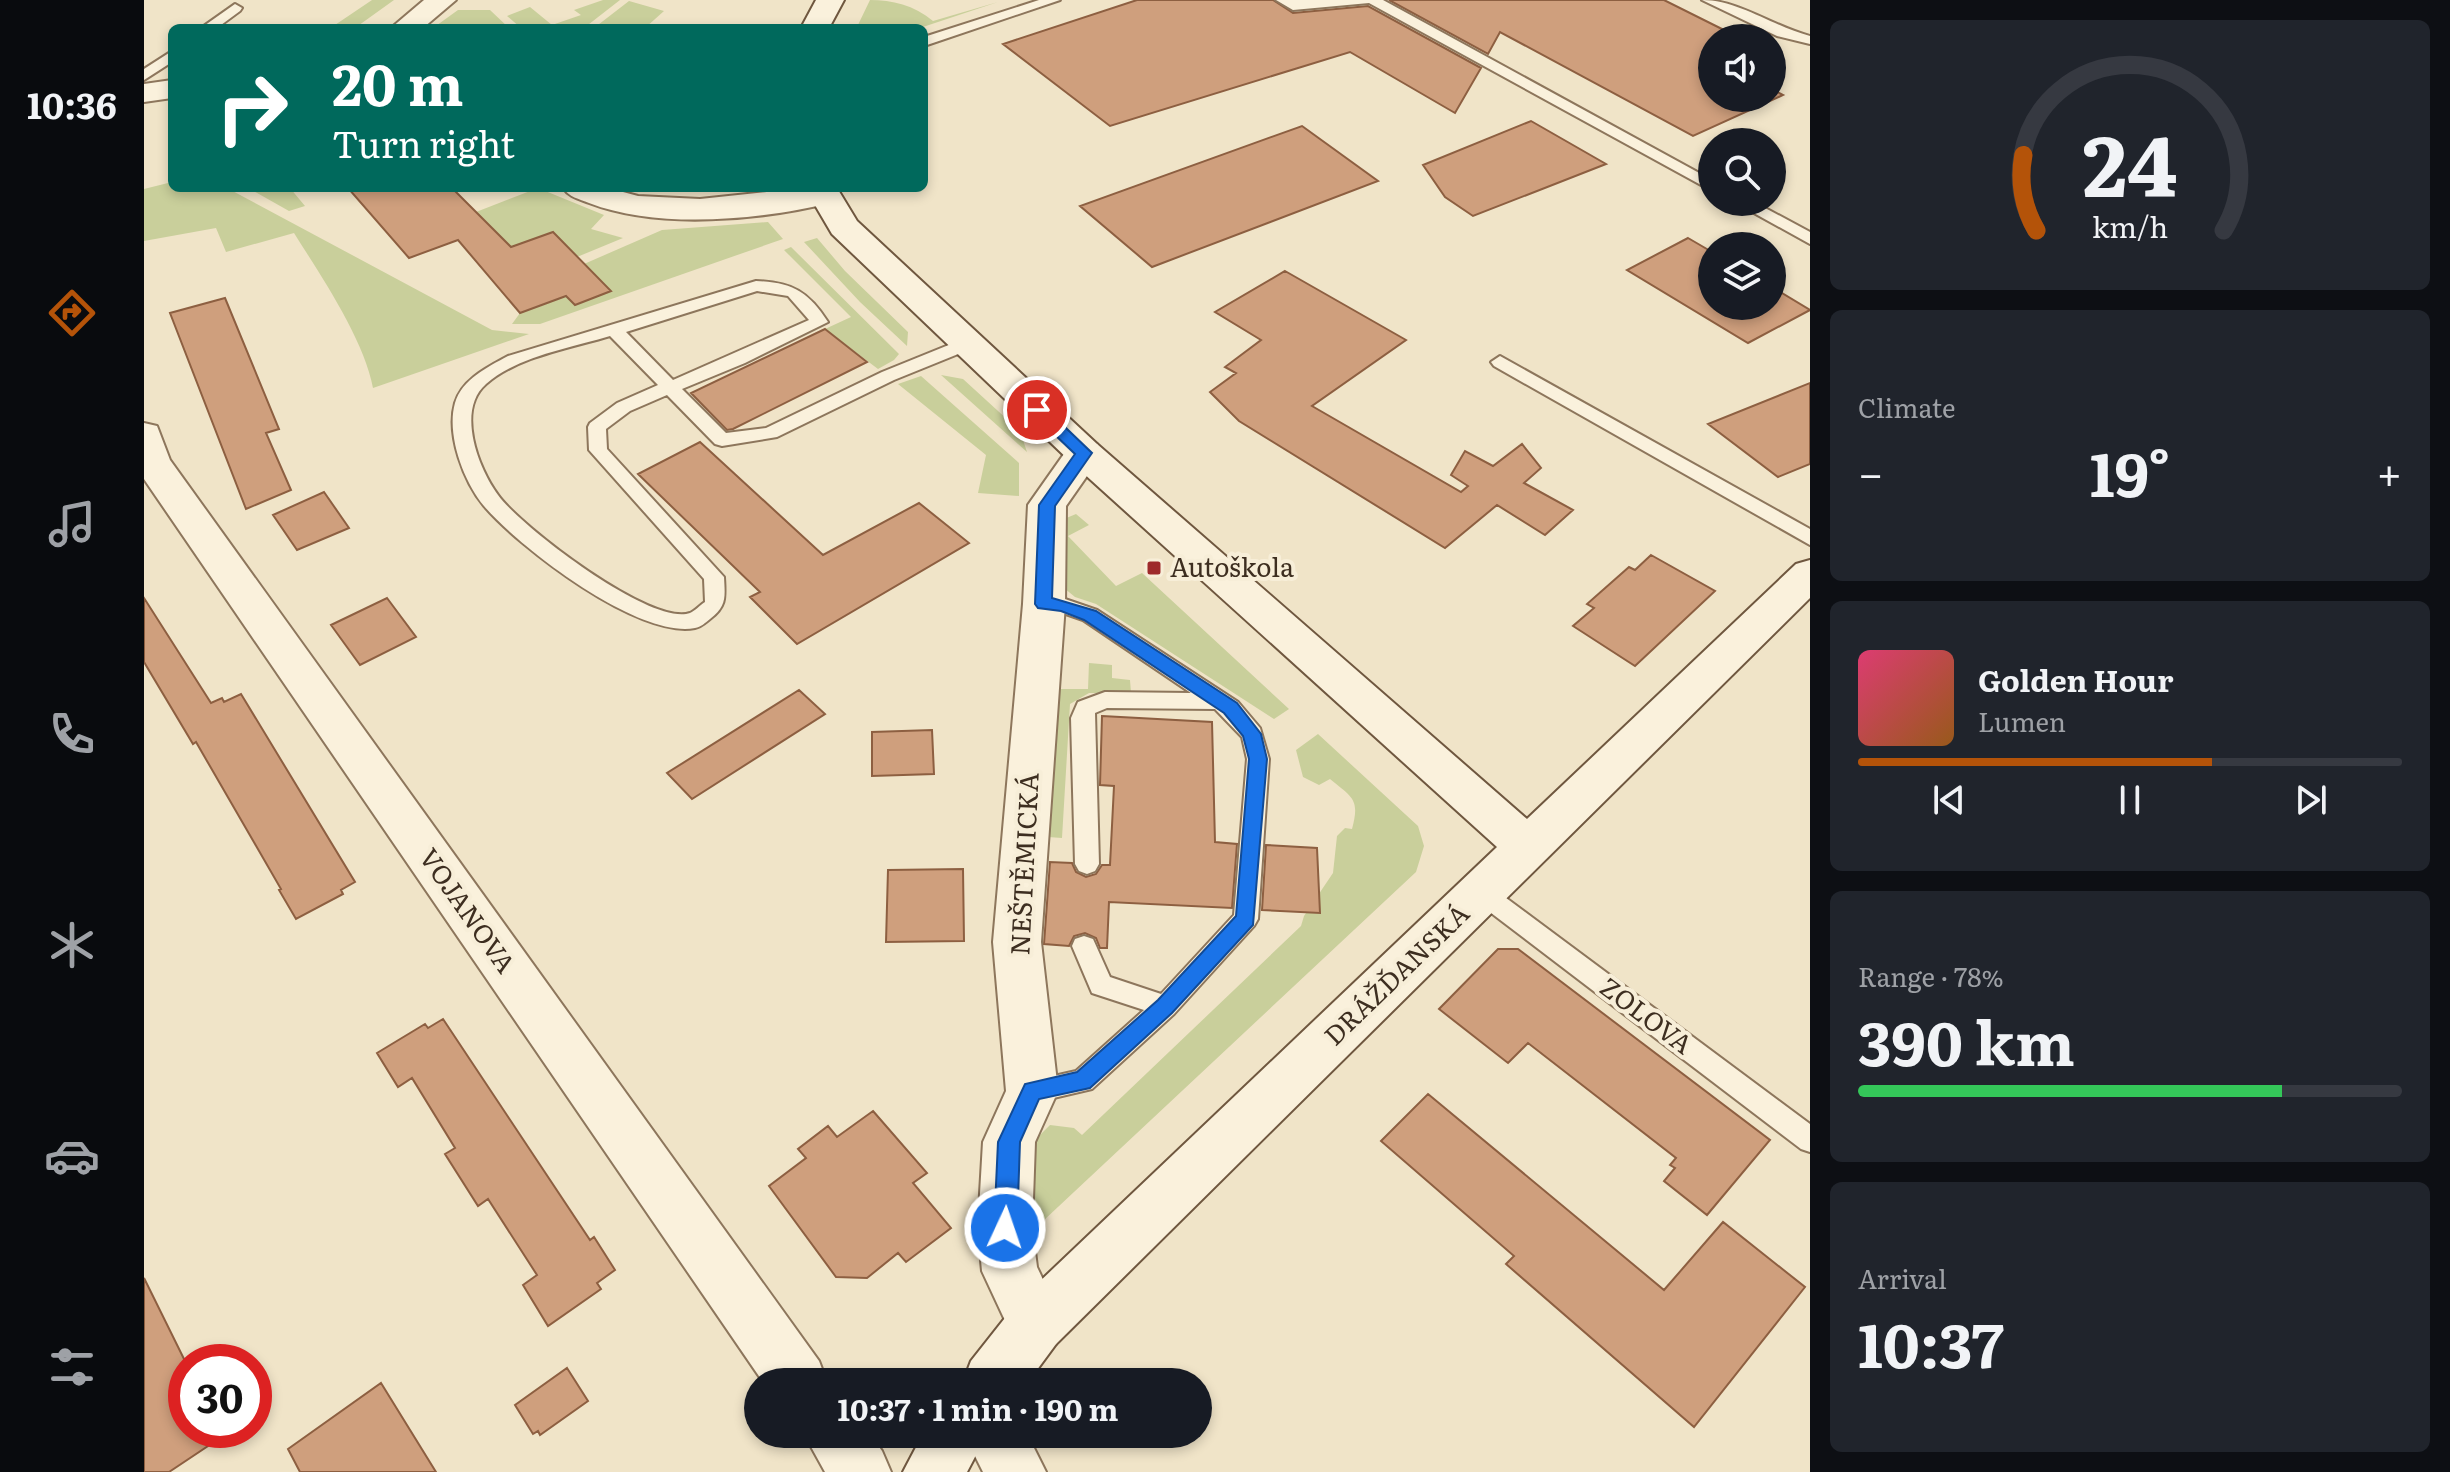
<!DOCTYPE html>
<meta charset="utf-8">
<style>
:root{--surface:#171b24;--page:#20242c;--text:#f1f3f6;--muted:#9ea1a6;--line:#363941;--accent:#b45309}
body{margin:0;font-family:Literata,serif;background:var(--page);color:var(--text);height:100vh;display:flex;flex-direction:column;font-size:30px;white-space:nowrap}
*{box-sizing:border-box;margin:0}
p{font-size:26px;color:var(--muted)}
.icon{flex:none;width:44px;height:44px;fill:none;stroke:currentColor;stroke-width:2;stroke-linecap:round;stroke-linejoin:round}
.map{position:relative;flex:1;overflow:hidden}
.drawer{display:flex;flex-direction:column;gap:20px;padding:20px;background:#0d0f14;width:640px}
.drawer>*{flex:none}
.guide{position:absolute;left:24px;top:24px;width:760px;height:168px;border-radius:12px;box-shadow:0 4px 12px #0003;background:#00695c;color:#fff;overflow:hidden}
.buttons{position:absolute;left:1554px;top:24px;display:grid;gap:16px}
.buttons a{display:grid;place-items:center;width:88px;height:88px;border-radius:50%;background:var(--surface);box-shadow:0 4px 12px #0003;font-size:40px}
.speed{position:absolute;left:24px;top:1344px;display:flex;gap:16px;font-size:40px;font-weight:700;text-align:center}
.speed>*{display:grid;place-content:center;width:104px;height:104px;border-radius:50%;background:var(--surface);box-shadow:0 4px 12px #0003;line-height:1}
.speed .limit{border:12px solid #d22;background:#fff;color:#111}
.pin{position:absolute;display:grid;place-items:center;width:68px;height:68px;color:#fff;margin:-34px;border:4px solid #fff;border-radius:50%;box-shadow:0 2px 8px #0007}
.me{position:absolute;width:88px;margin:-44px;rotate:3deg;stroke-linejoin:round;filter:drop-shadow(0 0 6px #0008)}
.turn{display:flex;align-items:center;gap:28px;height:168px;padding:0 32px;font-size:36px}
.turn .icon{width:104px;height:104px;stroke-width:2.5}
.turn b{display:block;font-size:56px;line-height:68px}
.big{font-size:60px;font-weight:700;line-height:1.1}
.drawer .widget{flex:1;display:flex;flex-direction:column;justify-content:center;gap:12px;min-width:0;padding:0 28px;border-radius:12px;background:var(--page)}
.drawer .dial{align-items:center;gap:0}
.dial svg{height:208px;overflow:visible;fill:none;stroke:var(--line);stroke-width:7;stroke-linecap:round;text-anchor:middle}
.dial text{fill:var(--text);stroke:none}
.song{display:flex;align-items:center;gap:24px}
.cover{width:96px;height:96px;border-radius:12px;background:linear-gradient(135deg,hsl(340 70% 55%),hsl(30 70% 35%))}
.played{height:8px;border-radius:4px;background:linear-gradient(90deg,var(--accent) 65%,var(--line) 65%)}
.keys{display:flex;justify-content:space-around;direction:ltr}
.heat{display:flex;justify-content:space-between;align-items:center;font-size:44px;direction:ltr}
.charge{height:12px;border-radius:6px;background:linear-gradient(90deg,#34c759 78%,var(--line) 0)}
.trip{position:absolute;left:600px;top:1368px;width:468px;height:80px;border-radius:40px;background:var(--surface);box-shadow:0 4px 12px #0003;font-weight:700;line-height:80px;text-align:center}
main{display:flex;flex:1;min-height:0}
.dock{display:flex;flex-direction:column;width:144px;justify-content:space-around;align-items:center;background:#090b0e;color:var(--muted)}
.dock .icon{width:56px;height:56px}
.dock .on{color:var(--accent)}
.dock b{font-size:36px;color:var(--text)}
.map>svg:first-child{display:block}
.green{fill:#c9cf9b}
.building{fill:#cf9f7d;stroke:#8d5f41;stroke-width:2}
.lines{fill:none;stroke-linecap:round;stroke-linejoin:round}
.lane-casing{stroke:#8d765c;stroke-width:4}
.street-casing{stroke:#8d765c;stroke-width:4}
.secondary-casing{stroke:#6f573f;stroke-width:4}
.lane{fill:#faf1dc;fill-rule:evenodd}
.street{fill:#faf1dc;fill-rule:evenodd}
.secondary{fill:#faf1dc;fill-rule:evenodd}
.route{fill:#1a73e8;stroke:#114b97;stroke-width:2}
.poi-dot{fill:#9e2a2b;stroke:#f7eed8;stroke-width:3}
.labels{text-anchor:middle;stroke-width:8;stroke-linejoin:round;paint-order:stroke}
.poi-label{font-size:26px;fill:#3d2e20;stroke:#f7eed8;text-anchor:start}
.street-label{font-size:26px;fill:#3d2e20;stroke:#f7eed8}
</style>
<main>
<nav class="dock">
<b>10:36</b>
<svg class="icon on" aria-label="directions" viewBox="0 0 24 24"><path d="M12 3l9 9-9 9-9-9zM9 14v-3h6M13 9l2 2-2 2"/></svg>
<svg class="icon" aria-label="music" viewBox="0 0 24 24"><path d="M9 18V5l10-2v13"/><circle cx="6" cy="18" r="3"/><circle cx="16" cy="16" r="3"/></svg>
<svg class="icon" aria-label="phone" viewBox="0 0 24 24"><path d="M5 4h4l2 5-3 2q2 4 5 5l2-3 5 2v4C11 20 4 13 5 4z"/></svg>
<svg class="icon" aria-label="climate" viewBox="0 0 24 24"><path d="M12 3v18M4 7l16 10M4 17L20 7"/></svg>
<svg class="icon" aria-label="car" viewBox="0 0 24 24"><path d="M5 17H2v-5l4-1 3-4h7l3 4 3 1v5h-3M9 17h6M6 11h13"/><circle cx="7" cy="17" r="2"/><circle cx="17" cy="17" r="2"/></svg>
<svg class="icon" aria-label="filters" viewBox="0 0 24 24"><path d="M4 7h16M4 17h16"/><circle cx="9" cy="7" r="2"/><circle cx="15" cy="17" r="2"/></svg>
</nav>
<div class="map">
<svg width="1666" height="1472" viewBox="0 0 1666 1472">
<rect width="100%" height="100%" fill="#f0e4c8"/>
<path class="green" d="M 228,0 L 250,0 L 211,28 L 188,27 Z
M 459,0 L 476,0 L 440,28 L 377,28 L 363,16 L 386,7 L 408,25 L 437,15 L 430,10 Z
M 726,0 C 748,0 770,5 789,21 L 854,2 L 776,28 L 716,28 L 713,27 Z
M 485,1 L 520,11 L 501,28 L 450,28 Z
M 314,10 L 346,10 L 365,28 L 289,28 Z
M 28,182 L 28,188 L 83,188 L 348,330 L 385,334 L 229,388 C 220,339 177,276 150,233 L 82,252 L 72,228 L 0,241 L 0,189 Z
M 104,188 L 146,188 L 161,206 L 145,211 Z
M 394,188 L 460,215 L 447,229 L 479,238 L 433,257 L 409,232 L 367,247 L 332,212 Z
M 624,222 L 639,239 L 396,324 L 368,324 L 376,313 L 422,296 L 440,264 L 518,230 Z
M 673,238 L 701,271 L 764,332 L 763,346 L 716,302 L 660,242 Z
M 647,247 L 755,354 L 750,360 L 734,369 L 681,329 L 707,317 L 640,250 Z
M 797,375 L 819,379 L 876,431 L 883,452 Z
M 777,376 L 875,463 L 875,496 L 834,493 L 842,455 L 754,384 Z
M 932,514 L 945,525 L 924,536 L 972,586 L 998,573 L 1145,709 L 1130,719 L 952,604 L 931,597 L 920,588 L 920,519 Z
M 945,663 L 968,665 L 968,678 L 986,680 L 987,693 L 945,693 L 926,704 L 918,838 L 904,837 L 915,689 L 944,689 Z
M 1174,734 L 1274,826 L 1280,846 L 1272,872 L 899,1221 L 882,1210 L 887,1144 L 906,1125 L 930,1128 L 938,1135 L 1157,926 L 1160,916 L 1189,873 L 1193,836 L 1201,828 L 1208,829 C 1216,799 1209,798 1186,779 L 1175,785 L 1159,777 L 1152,750 Z"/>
<path class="building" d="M 993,0 L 1129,0 L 1149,13 L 1224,6 L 1337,68 L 1311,113 L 1206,52 L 966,126 L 859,44 Z
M 1245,0 L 1520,0 L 1596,38 L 1568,38 L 1568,98 L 1628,98 L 1628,89 L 1639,95 L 1549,136 L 1356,32 L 1344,54 Z
M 1387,121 L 1462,164 L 1329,216 L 1301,197 L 1279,165 Z
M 1158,126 L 1234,181 L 1008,267 L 936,206 Z
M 204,188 L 308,188 L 367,247 L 409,232 L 467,291 L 431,305 L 422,296 L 376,313 L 314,240 L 265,258 Z
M 1544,238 L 1568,252 L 1568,306 L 1628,306 L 1628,287 L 1666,310 L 1604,343 L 1483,270 Z
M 1141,271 L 1262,340 L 1168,406 L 1317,492 L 1324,486 L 1307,475 L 1321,451 L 1349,466 L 1378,444 L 1397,468 L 1380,483 L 1429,510 L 1401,535 L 1353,505 L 1301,548 L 1095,421 L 1066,392 L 1092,373 L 1081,367 L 1117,340 L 1071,312 Z
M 81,298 L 135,429 L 122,433 L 147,490 L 102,509 L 26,313 Z
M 681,329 L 723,362 L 589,429 L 583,430 L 547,393 Z
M 1666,383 L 1666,464 L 1634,477 L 1564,424 Z
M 556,442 L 679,555 L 775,503 L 825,543 L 653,644 L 606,597 L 616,592 L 494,474 Z
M 180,492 L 205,528 L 153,550 L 129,515 Z
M 1507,555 L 1571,591 L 1491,666 L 1429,626 L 1450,608 L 1443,604 L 1485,567 L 1491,570 Z
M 0,598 L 67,703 L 78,698 L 80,702 L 97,694 L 211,882 L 197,890 L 199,894 L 152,919 L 135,890 L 137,889 L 52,742 L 49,744 L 0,662 Z
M 243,598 L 272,637 L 216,665 L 187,625 Z
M 655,690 L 681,714 L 548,799 L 523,773 Z
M 958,716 L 1068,722 L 1071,842 L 1093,844 L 1088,908 L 965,902 L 963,948 L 956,948 L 952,938 L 941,933 L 930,936 L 925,946 L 900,944 L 906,862 L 928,863 L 932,872 L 942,877 L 952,874 L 958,865 L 966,865 L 970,786 L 956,785 Z
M 788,730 L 790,774 L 728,776 L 728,732 Z
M 1122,845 L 1173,848 L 1176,913 L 1118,910 Z
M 819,869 L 820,941 L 742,942 L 744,870 Z
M 1354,949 L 1374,949 L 1626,1140 L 1563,1215 L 1520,1181 L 1531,1168 L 1526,1165 L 1532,1158 L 1384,1043 L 1364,1063 L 1295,1009 Z
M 299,1019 L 446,1240 L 450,1237 L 471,1270 L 453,1283 L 457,1289 L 404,1326 L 379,1285 L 393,1275 L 344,1199 L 334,1206 L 301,1154 L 311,1148 L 268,1078 L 254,1087 L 233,1053 L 281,1024 L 284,1028 Z
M 1284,1094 L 1520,1290 L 1579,1222 L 1661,1287 L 1550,1427 L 1362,1264 L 1370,1256 L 1237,1141 Z
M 729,1111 L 783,1173 L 769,1183 L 807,1228 L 762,1262 L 754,1253 L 723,1278 L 692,1277 L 625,1186 L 662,1158 L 654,1149 L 684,1126 L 693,1137 Z
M 0,1278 L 42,1363 L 42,1430 L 88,1430 L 25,1472 L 0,1472 Z
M 423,1368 L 444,1401 L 396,1435 L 394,1431 L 389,1434 L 371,1405 Z
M 237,1383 L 292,1472 L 156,1472 L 144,1449 Z"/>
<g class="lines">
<defs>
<path id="lane" d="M 895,0 L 916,0 L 780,46 L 780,37 Z
M 1132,0 L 1239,0 L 1568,180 L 1568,191 L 1225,3 L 1149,10 Z
M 1558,0 C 1595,0 1630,27 1666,36 L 1666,44 L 1633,36 Z
M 91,4 L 98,8 L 96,11 L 73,28 L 57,28 Z
M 28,51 L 28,62 L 0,80 L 0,69 Z
M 1590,202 L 1610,202 L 1666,232 L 1666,244 Z
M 612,281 C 648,282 665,292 684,322 L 601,363 L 538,389 L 582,433 L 622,428 L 738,372 L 817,340 L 829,340 L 832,344 L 829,348 L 750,380 L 633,437 L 578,446 L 571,444 L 523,395 L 486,411 L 462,429 L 463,449 L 580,577 C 581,597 583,606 566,619 C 561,623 557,627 551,628 C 495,639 376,548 340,506 C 320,482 302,435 311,403 C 318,379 344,367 364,356 ZM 613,291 L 644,296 L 665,320 L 529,380 L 482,332 ZM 466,336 L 514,385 L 473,403 L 446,423 L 444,427 L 445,450 L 560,579 L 561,602 C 556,605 551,611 546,613 C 508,627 376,526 354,495 C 334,468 312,410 342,384 C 374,356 427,348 466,336 Z
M 1356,356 L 1666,529 L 1666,545 L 1350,366 L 1347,362 Z
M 900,597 L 918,598 L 953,610 L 1094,702 L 1116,728 L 1125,759 L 1114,919 L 1110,926 L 1030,1014 L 948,1089 L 888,1103 L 879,1099 L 875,1091 L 879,1083 L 932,1071 L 1000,1010 L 948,993 L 928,946 L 931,939 L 940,936 L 949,939 L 966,977 L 1017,994 L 1090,915 L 1103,759 L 1098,737 L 1071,709 L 963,708 L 951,713 L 955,864 L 951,871 L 943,874 L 935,871 L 931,864 L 927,718 L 934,702 L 961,692 L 1047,693 L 939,620 L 916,612 L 893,609 L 890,604 L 893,599 Z
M 1338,883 L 1346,886 L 1666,1124 L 1666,1152 L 1657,1149 L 1330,900 L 1326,893 L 1330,886 Z"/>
<path id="street" d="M 280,0 L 312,0 L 279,28 L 247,28 Z
M 28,80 L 28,98 L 0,102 L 0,84 Z
M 419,188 L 464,188 L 494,196 L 556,199 L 661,188 L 690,188 L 695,195 L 690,202 C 618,220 515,230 445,203 C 435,199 425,197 419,188 Z
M 0,423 L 13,426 L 26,460 L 675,1361 L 683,1382 L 619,1382 L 0,479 Z
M 940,441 L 953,444 L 959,453 L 922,506 L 921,604 L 897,942 L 914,1091 L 891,1142 L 888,1228 L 893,1267 L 920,1324 L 912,1344 L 892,1352 L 872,1344 L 838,1271 L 834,1228 L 839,1142 L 862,1091 L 849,942 L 879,604 L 884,505 L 927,444 Z
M 660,1434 L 726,1434 L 738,1451 L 747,1472 L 681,1472 Z
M 820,1434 L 883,1434 L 902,1472 L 839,1472 Z"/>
<path id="secondary" d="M 672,0 L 700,0 L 685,28 L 657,28 Z
M 661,188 L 693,188 L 713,221 L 953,444 L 1383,819 L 1652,564 L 1666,560 L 1666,598 L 912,1344 L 884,1382 L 819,1382 L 827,1361 L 872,1304 L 1353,847 L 927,462 L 688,234 Z
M 779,1434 L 843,1434 L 823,1472 L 759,1472 Z"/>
</defs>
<use href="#lane" class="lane-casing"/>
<use href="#street" class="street-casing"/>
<use href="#secondary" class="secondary-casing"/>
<use href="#lane" class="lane"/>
<use href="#street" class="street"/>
<use href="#secondary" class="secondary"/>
</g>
<path class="route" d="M 893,405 L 899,406 L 948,453 L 911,506 L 908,598 L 952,611 L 1093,703 L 1117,734 L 1123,759 L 1109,925 L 1028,1013 L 946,1088 L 895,1099 L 876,1142 L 873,1228 L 869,1235 L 861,1238 L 853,1235 L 850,1228 L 854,1142 L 881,1084 L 933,1072 L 1014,1000 L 1092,916 L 1105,759 L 1099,736 L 1080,713 L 940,620 L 917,611 L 894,608 L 891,604 L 895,505 L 931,454 L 888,413 L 888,406 Z"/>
<rect class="poi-dot" x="1002" y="560" width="16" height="16" rx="4"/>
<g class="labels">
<g class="poi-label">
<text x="1026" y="577">Autoškola</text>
</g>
<g class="street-label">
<text transform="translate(881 864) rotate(-87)" y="9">NEŠTĚMICKÁ</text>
<text transform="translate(323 911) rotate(55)" y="9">VOJANOVA</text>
<text transform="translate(1253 975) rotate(-44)" y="9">DRÁŽĎANSKÁ</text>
<text transform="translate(1502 1016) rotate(37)" y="9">ZOLOVA</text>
</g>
</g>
</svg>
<div class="buttons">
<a><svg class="icon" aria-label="sound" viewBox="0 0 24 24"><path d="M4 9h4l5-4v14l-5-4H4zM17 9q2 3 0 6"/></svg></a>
<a><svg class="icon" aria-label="search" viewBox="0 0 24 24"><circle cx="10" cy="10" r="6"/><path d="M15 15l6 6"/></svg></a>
<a><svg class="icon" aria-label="layers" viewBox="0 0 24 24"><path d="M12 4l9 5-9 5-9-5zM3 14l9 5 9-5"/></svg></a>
</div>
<div class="speed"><div class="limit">30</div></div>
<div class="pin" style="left:893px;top:410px;background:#d93025"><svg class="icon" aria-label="arrive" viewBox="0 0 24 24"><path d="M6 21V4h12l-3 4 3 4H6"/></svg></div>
<svg class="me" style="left:861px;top:1228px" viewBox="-20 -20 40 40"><circle r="17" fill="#1a73e8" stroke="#fff" stroke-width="3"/><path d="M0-11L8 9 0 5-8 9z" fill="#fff"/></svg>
<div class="trip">10:37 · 1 min · 190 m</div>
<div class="guide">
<div class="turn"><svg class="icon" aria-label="right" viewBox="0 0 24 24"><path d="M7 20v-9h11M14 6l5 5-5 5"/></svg><div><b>20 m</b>Turn right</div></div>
</div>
</div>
<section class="drawer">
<div class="widget dial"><svg viewBox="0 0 100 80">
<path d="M14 69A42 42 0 1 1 86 69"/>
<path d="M14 69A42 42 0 0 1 9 40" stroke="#b45309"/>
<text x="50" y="56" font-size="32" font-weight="700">24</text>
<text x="50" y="72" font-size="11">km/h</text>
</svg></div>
<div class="widget"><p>Climate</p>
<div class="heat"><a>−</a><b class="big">19°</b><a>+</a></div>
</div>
<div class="widget">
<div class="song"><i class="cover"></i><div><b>Golden Hour</b><p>Lumen</p></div></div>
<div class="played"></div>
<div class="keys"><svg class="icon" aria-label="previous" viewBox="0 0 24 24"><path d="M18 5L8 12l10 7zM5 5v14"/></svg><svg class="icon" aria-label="pause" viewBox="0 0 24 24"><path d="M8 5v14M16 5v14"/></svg><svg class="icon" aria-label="next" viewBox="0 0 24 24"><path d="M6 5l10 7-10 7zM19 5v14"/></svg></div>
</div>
<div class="widget"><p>Range · 78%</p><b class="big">390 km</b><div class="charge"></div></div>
<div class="widget"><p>Arrival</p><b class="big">10:37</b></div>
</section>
</main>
